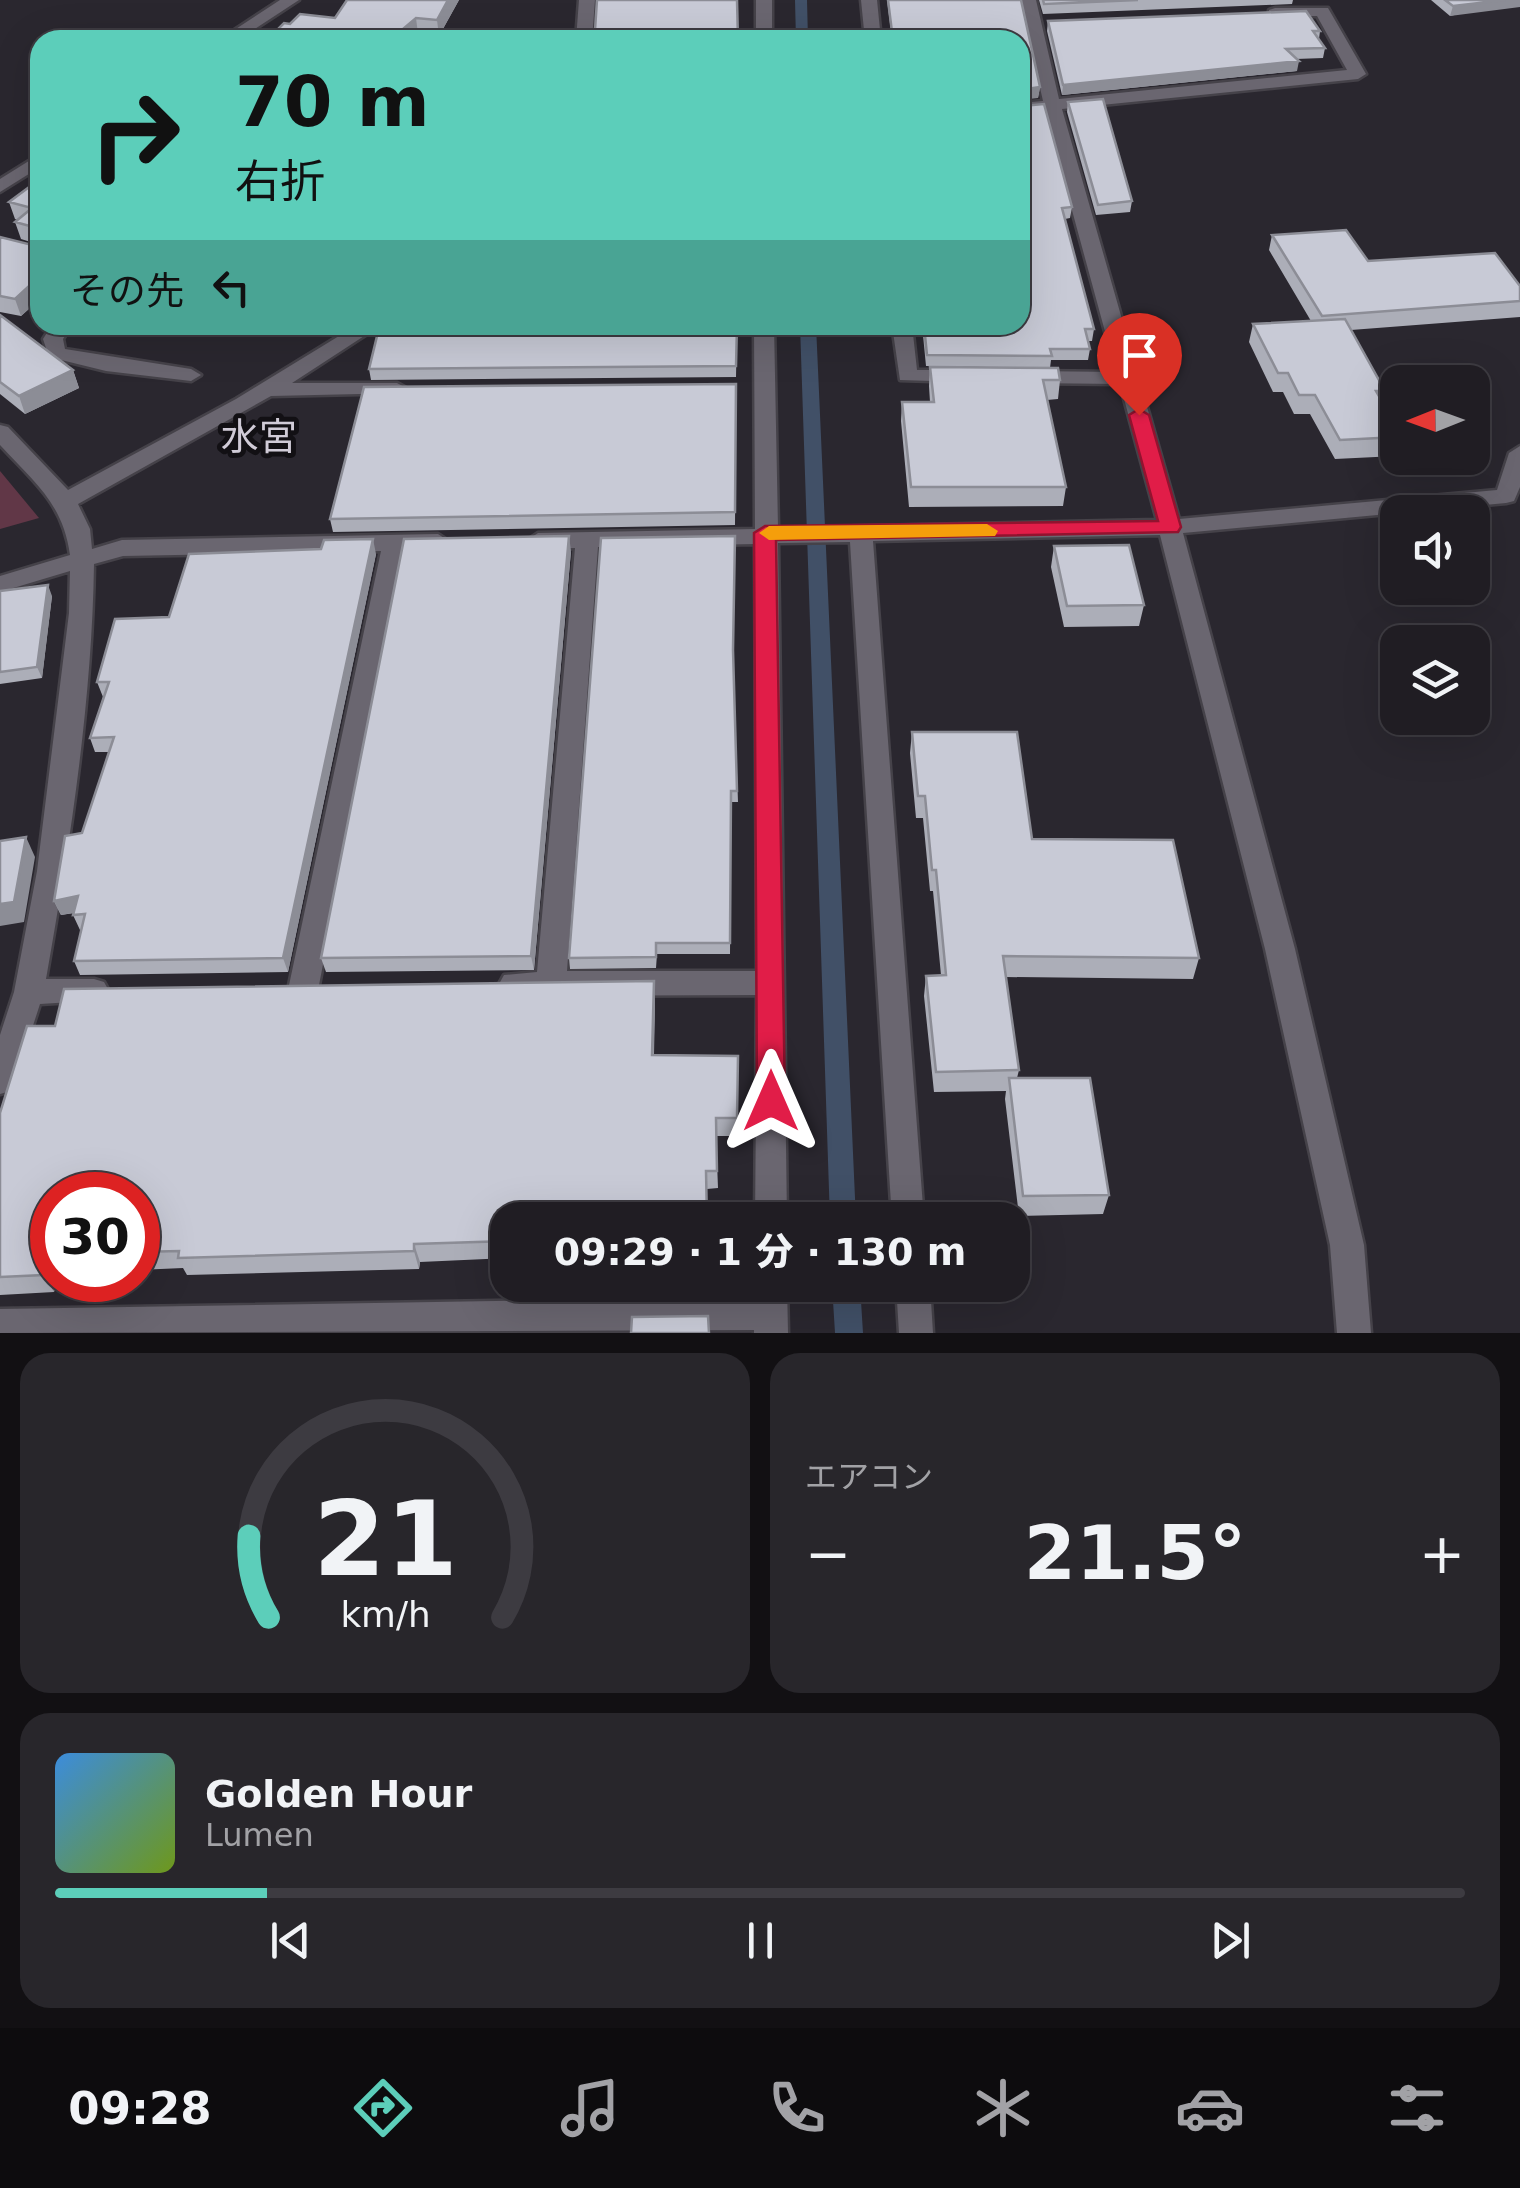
<!DOCTYPE html>
<html lang="ja">
<meta charset="utf-8">
<style>
:root{--surface:#201d23;--page:#28262b;--text:#f1f3f6;--muted:#a2a2a6;--line:#3d3b41;--accent:#5cceba}
body{margin:0;font-family:"DejaVu Sans","Noto Sans JP",sans-serif;background:var(--page);color:var(--text);height:100vh;display:flex;flex-direction:column;font-size:38px;white-space:nowrap}
*{box-sizing:border-box;margin:0}
p{font-size:32px;color:var(--muted)}
.icon{flex:none;width:55px;height:55px;fill:none;stroke:currentColor;stroke-width:2;stroke-linecap:round;stroke-linejoin:round}
.map{position:relative;height:1333px;overflow:hidden}
.drawer{display:flex;flex-direction:column;gap:20px;padding:20px;background:#121013;flex:1}
.drawer>*{flex:none}
.banner{position:absolute;left:30px;top:30px;width:1000px;height:305px;border-radius:30px;box-shadow:0 10px 40px #0002,0 0 0 2px var(--line);background:#5cceba;color:#111;overflow:hidden}
.needle{width:65px;rotate:269deg}
.buttons{position:absolute;left:1380px;top:365px;display:grid;gap:20px}
.buttons a{display:grid;place-items:center;width:110px;height:110px;border-radius:20px;background:var(--surface);box-shadow:0 10px 40px #0002,0 0 0 2px var(--line);font-size:50px}
.speed{position:absolute;left:30px;top:1172px;display:flex;gap:20px;font-size:50px;font-weight:700;text-align:center}
.speed>*{display:grid;place-content:center;width:130px;height:130px;border-radius:50%;background:var(--surface);box-shadow:0 10px 40px #0002,0 0 0 2px var(--line);line-height:1}
.speed .limit{border:15px solid #d22;background:#fff;color:#111}
.pin{position:absolute;display:grid;place-items:center;width:85px;height:85px;color:#fff;margin:-102px -42px;border-radius:50% 50% 50% 0;rotate:-45deg;box-shadow:0 0 10px #0007}
.pin .icon{rotate:45deg}
.me{position:absolute;width:110px;margin:-55px;rotate:0deg;stroke-linejoin:round;filter:drop-shadow(0 0 8px #0008)}
.turn{display:flex;align-items:center;gap:35px;height:210px;padding:0 40px;font-size:45px}
.turn .icon{width:130px;height:130px;stroke-width:2.5}
.turn b{display:block;font-size:70px;line-height:85px}
.then{display:flex;align-items:center;height:95px;padding:0 40px;background:#0003;gap:20px;font-size:38px}
.big{font-size:75px;font-weight:800;line-height:1.1}
.drawer .card{flex:1;display:flex;flex-direction:column;justify-content:center;gap:15px;min-width:0;padding:0 35px;border-radius:30px;background:var(--page)}
.drawer .dial{align-items:center;gap:0}
.dial svg{height:260px;overflow:visible;fill:none;stroke:var(--line);stroke-width:7;stroke-linecap:round;text-anchor:middle}
.dial text{fill:var(--text);stroke:none}
.song{display:flex;align-items:center;gap:30px}
.cover{width:120px;height:120px;border-radius:15px;background:linear-gradient(135deg,hsl(210 70% 55%),hsl(80 70% 35%))}
.played{height:10px;border-radius:5px;background:linear-gradient(90deg,var(--accent) 15%,var(--line) 15%)}
.keys{display:flex;justify-content:space-around;direction:ltr}
.heat{display:flex;justify-content:space-between;align-items:center;font-size:55px;direction:ltr}
.drawer .tiles{flex:1;display:grid;gap:20px;grid-template-columns:1fr 1fr}
.card:last-child{grid-column:span 2}
.trip{position:absolute;left:490px;top:1202px;width:540px;height:100px;border-radius:30px;background:var(--surface);box-shadow:0 10px 40px #0002,0 0 0 2px var(--line);font-weight:800;line-height:100px;text-align:center}
.tab-bar{display:flex;height:160px;justify-content:space-around;align-items:center;background:#0d0c0e;color:var(--muted)}
.tab-bar .icon{width:70px;height:70px}
.tab-bar .selected{color:var(--accent)}
.tab-bar b{font-size:45px;color:var(--text)}
.map>svg:first-child{display:block}
.green{fill:#613747}
.lines{fill:none;stroke-linecap:round;stroke-linejoin:round}
.stream{fill:#415067;fill-rule:evenodd}
.service-casing{stroke:#454249;stroke-width:5}
.minor-casing{stroke:#454249;stroke-width:5}
.tertiary-casing{stroke:#454249;stroke-width:5}
.service{fill:#6a6670;fill-rule:evenodd}
.minor{fill:#6a6670;fill-rule:evenodd}
.tertiary{fill:#6a6670;fill-rule:evenodd}
.wall{fill:#acaeb8}
.shaded-wall{fill:#8c8d96}
.building{fill:#c8cad6;stroke:#8c8d96;stroke-width:2.5}
.route{fill:#e11d48;stroke:#92132f;stroke-width:2.5}
.slow{fill:#f59e0b}
.labels{text-anchor:middle;stroke-width:10;stroke-linejoin:round;paint-order:stroke}
.neighbourhood-label{font-size:38px;fill:#d0cbd7;stroke:#121014}
</style>
<div class="map">
<svg width="1520" height="1333" viewBox="0 0 1520 1333">
<rect width="100%" height="100%" fill="#2a272f"/>
<path class="green" d="M 0,471 L 39,518 L 0,529 Z"/>
<g class="lines">
<path class="stream" d="M 795,0 L 807,0 L 808,40 L 796,40 Z
M 800,325 L 816,325 L 856,1220 L 830,1220 Z
M 832,1285 L 860,1285 L 863,1333 L 835,1333 Z"/>
<defs>
<path id="service" d="M 52,325 L 72,325 L 63,339 L 65,349 L 191,369 L 201,375 L 191,381 L 106,371 L 49,357 L 43,339 Z"/>
<path id="minor" d="M 579,0 L 595,0 L 592,40 L 576,40 Z
M 756,0 L 772,0 L 772,40 L 756,40 Z
M 861,0 L 877,0 L 881,40 L 865,40 Z
M 1020,0 L 1036,0 L 1059,99 L 1347,70 L 1317,16 L 1269,16 L 1269,10 L 1275,8 L 1328,8 L 1366,74 L 1358,79 L 1062,109 L 1179,519 L 1497,490 L 1509,453 L 1520,446 L 1520,487 L 1514,501 L 1506,503 L 1183,533 L 1295,949 L 1364,1245 L 1371,1333 L 1337,1333 L 1330,1245 L 1265,949 L 1160,535 L 873,541 L 924,1220 L 892,1220 L 850,542 L 778,543 L 787,1220 L 755,1220 L 757,995 L 514,996 L 504,993 L 499,984 L 504,975 L 537,972 L 575,548 L 538,549 L 526,541 L 538,533 L 755,529 L 754,325 L 774,325 L 778,528 L 1157,520 L 1120,384 L 1029,383 L 1019,377 L 1029,371 L 1116,372 L 1045,111 L 1020,113 L 1020,103 L 1043,101 ZM 755,544 L 757,971 L 567,971 L 598,547 Z
M 357,325 L 381,325 L 292,383 L 397,383 L 408,389 L 404,393 L 271,396 L 78,504 L 90,529 L 92,549 L 122,540 L 438,534 L 450,542 L 438,550 L 404,550 L 318,990 L 313,999 L 303,1002 L 293,999 L 288,990 L 381,551 L 123,556 L 94,564 C 92,702 70,843 46,979 L 94,979 L 104,982 L 109,991 L 104,1000 L 40,1004 L 15,1081 L 11,1091 L 0,1094 L 0,1035 L 14,992 L 37,871 L 69,613 L 70,571 L 0,592 L 0,576 L 70,555 C 63,503 34,482 0,445 L 0,425 L 8,427 L 68,490 L 236,399 Z
M 892,325 L 912,325 L 917,370 L 964,370 L 974,376 L 964,382 L 900,380 Z
M 753,1285 L 787,1285 L 788,1333 L 754,1333 L 754,1330 L 0,1333 L 0,1309 L 753,1297 Z
M 896,1285 L 930,1285 L 933,1333 L 899,1333 Z"/>
<path id="tertiary" d="M 280,0 L 299,0 L 238,40 L 219,40 Z
M 40,154 L 40,167 L 0,192 L 0,179 Z"/>
</defs>
<use href="#service" class="service-casing"/>
<use href="#minor" class="minor-casing"/>
<use href="#tertiary" class="tertiary-casing"/>
<use href="#service" class="service"/>
<use href="#minor" class="minor"/>
<use href="#tertiary" class="tertiary"/>
</g>
<path class="wall" d="M 459,0 L 439,36 L 418,34 L 411,40 L 267,40 L 290,24 Z
M 887,0 L 1021,0 L 1040,87 L 1038,98 L 1020,40 L 892,40 Z
M 1039,0 L 1293,0 L 1292,4 L 1043,14 Z
M 1431,0 L 1520,0 L 1450,16 Z
M 1048,21 L 1320,31 L 1319,39 L 1325,48 L 1323,58 L 1296,59 L 1297,71 L 1062,95 L 1047,31 Z
M 1068,102 L 1132,201 L 1130,212 L 1096,215 L 1067,112 Z
M 1020,105 L 1072,207 L 1070,218 L 1065,219 L 1094,329 L 1092,341 L 1088,341 L 1090,349 L 1088,360 L 1051,360 L 1050,368 L 926,366 L 922,325 L 1020,325 Z
M 40,179 L 40,299 L 21,316 L 0,312 L 0,237 L 36,246 L 37,244 L 21,239 L 15,222 L 18,220 L 15,219 L 9,202 Z
M 1272,235 L 1368,261 L 1520,286 L 1520,317 L 1351,330 L 1385,391 L 1382,401 L 1398,429 L 1398,450 L 1396,456 L 1335,459 L 1310,414 L 1294,414 L 1283,392 L 1273,392 L 1249,342 L 1253,324 L 1311,321 L 1269,250 Z
M 0,315 L 73,370 L 79,388 L 25,414 L 0,394 Z
M 737,325 L 736,377 L 371,380 L 369,369 L 395,331 Z
M 930,367 L 1060,380 L 1058,399 L 1047,400 L 1066,487 L 1063,506 L 909,507 L 901,421 L 902,402 L 930,402 L 929,386 Z
M 736,384 L 735,525 L 333,532 L 330,519 Z
M 1054,546 L 1144,605 L 1139,626 L 1064,627 L 1051,567 Z
M 571,551 L 534,970 L 326,972 L 321,958 Z
M 376,554 L 288,972 L 80,975 L 74,961 L 81,930 L 80,930 L 73,915 L 74,913 L 61,915 L 54,901 L 82,833 L 109,752 L 95,752 L 90,738 L 103,697 L 97,682 L 169,617 Z
M 0,591 L 52,596 L 42,678 L 0,684 Z
M 733,658 L 738,802 L 731,802 L 730,954 L 657,954 L 656,968 L 570,969 L 569,958 Z
M 912,732 L 1032,839 L 1199,958 L 1193,979 L 1006,977 L 1019,1070 L 1017,1078 L 1109,1195 L 1103,1214 L 1019,1216 L 1005,1099 L 1006,1091 L 934,1092 L 924,996 L 926,976 L 941,975 L 933,891 L 930,891 L 923,818 L 916,818 L 910,753 Z
M 655,1000 L 654,1055 L 738,1056 L 737,1136 L 716,1136 L 718,1188 L 707,1189 L 508,1220 L 508,1258 L 420,1262 L 419,1269 L 187,1275 L 183,1268 L 138,1270 L 138,1195 L 52,1195 L 52,1280 L 57,1280 L 54,1292 L 0,1295 L 0,1113 Z
M 634,1285 L 708,1285 L 708,1294 L 635,1295 Z"/>
<path class="shaded-wall" d="M 448,0 L 459,0 L 439,36 L 437,20 Z
M 1505,0 L 1520,0 L 1520,7 L 1450,16 L 1453,6 Z
M 416,18 L 418,34 L 411,40 L 390,40 Z
M 1299,61 L 1297,71 L 1062,95 L 1063,85 Z
M 1040,87 L 1038,98 L 1020,100 L 1020,90 Z
M 40,276 L 40,299 L 21,316 L 15,299 Z
M 73,370 L 79,388 L 25,414 L 19,396 Z
M 569,536 L 571,551 L 534,970 L 531,956 Z
M 373,539 L 376,554 L 288,972 L 283,958 Z
M 48,585 L 52,596 L 42,678 L 37,667 Z
M 26,837 L 35,857 L 24,922 L 0,926 L 0,904 Z
M 78,896 L 84,911 L 61,915 L 54,901 Z
M 654,981 L 655,1000 L 653,1073 L 652,1055 Z
M 414,1244 L 420,1262 L 419,1269 L 414,1251 Z
M 49,1256 L 52,1262 L 52,1280 L 57,1280 L 54,1292 L 44,1275 Z"/>
<path class="building" d="M 347,0 L 448,0 L 437,20 L 416,18 L 390,40 L 267,40 L 284,23 L 290,24 L 300,14 L 335,18 Z
M 597,0 L 737,0 L 738,40 L 581,40 L 582,34 L 595,30 Z
M 888,0 L 1021,0 L 1040,87 L 1020,90 L 1020,40 L 893,40 Z
M 1043,0 L 1138,0 L 1044,4 Z
M 1445,0 L 1505,0 L 1453,6 Z
M 1306,11 L 1320,31 L 1313,31 L 1325,48 L 1286,49 L 1299,61 L 1063,85 L 1048,21 Z
M 1103,99 L 1132,201 L 1098,205 L 1068,102 Z
M 1044,104 L 1072,207 L 1062,208 L 1094,329 L 1085,329 L 1090,349 L 1050,349 L 1052,356 L 927,355 L 924,325 L 1020,325 L 1020,105 L 1022,106 Z
M 40,179 L 40,276 L 15,299 L 0,296 L 0,237 L 36,246 L 37,228 L 15,222 L 32,208 L 9,202 Z
M 1346,230 L 1368,261 L 1495,253 L 1520,286 L 1520,301 L 1322,316 L 1272,235 Z
M 0,315 L 73,370 L 19,396 L 0,382 Z
M 1345,319 L 1385,391 L 1376,391 L 1398,429 L 1398,437 L 1340,440 L 1315,395 L 1299,395 L 1288,373 L 1278,373 L 1253,324 Z
M 397,325 L 737,325 L 736,366 L 369,369 L 378,332 L 395,331 Z
M 930,367 L 1058,368 L 1060,380 L 1043,380 L 1066,487 L 911,487 L 902,402 L 934,402 Z
M 736,384 L 735,512 L 330,519 L 364,387 Z
M 569,536 L 531,956 L 321,958 L 404,539 Z
M 735,536 L 733,650 L 737,791 L 731,791 L 730,943 L 656,943 L 656,957 L 569,958 L 601,538 Z
M 373,539 L 283,958 L 74,961 L 85,914 L 73,915 L 78,896 L 54,901 L 65,836 L 82,833 L 114,737 L 90,738 L 109,682 L 97,682 L 115,619 L 169,617 L 189,554 L 321,549 L 324,540 Z
M 1129,545 L 1144,605 L 1067,606 L 1054,546 Z
M 48,585 L 37,667 L 0,672 L 0,591 Z
M 912,732 L 1017,732 L 1032,839 L 1173,840 L 1199,958 L 1003,956 L 1019,1070 L 936,1072 L 926,976 L 946,975 L 936,870 L 932,870 L 925,796 L 918,796 Z
M 26,837 L 14,902 L 0,904 L 0,841 Z
M 654,981 L 652,1055 L 738,1056 L 737,1118 L 716,1118 L 717,1171 L 706,1171 L 707,1220 L 508,1220 L 508,1241 L 414,1244 L 414,1251 L 178,1258 L 179,1251 L 138,1252 L 138,1195 L 52,1195 L 52,1255 L 49,1256 L 44,1275 L 0,1277 L 0,1113 L 27,1026 L 55,1026 L 64,989 Z
M 1009,1078 L 1090,1078 L 1109,1195 L 1023,1196 Z
M 708,1316 L 709,1333 L 631,1333 L 632,1317 Z"/>
<path class="route" d="M 1139,409 L 1149,415 L 1181,527 L 1178,532 L 776,540 L 785,1101 L 781,1110 L 771,1114 L 761,1110 L 757,1101 L 754,533 L 765,526 L 1158,521 L 1129,415 Z"/>
<path class="slow" d="M 987,524 L 998,531 L 995,536 L 769,540 L 759,533 L 769,526 Z"/>
<g class="labels">
<g class="neighbourhood-label">
<text x="259" y="450">水宮</text>
</g>
</g>
</svg>
<div class="buttons">
<a><svg class="needle" viewBox="-14 -14 28 28"><path d="M0-13l5 13h-10z" fill="#e53935"/><path d="M0 13l5-13h-10z" fill="#a2a2a6"/></svg></a>
<a><svg class="icon" aria-label="sound" viewBox="0 0 24 24"><path d="M4 9h4l5-4v14l-5-4H4zM17 9q2 3 0 6"/></svg></a>
<a><svg class="icon" aria-label="layers" viewBox="0 0 24 24"><path d="M12 4l9 5-9 5-9-5zM3 14l9 5 9-5"/></svg></a>
</div>
<div class="speed"><div class="limit">30</div></div>
<div class="pin" style="left:1139px;top:415px;background:#d93025"><svg class="icon" aria-label="arrive" viewBox="0 0 24 24"><path d="M6 21V4h12l-3 4 3 4H6"/></svg></div>
<svg class="me" style="left:771px;top:1101px" viewBox="-20 -20 40 40"><path d="M0-17L14 15 0 8-14 15z" fill="#e11d48" stroke="#fff" stroke-width="4"/></svg>
<div class="trip">09:29 · 1 分 · 130 m</div>
<div class="banner">
<div class="turn"><svg class="icon" aria-label="right" viewBox="0 0 24 24"><path d="M7 20v-9h11M14 6l5 5-5 5"/></svg><div><b>70 m</b>右折</div></div>
<div class="then">その先<svg class="icon" aria-label="left" viewBox="0 0 24 24"><path d="M17 20v-9H6M10 6l-5 5 5 5"/></svg></div>
</div>
</div>
<section class="drawer">
<div class="tiles">
<div class="card dial"><svg viewBox="0 0 100 80">
<path d="M14 69A42 42 0 1 1 86 69"/>
<path d="M14 69A42 42 0 0 1 8 44" stroke="#5cceba"/>
<text x="50" y="56" font-size="32" font-weight="700">21</text>
<text x="50" y="72" font-size="11">km/h</text>
</svg></div>
<div class="card"><p>エアコン</p>
<div class="heat"><a>−</a><b class="big">21.5°</b><a>+</a></div>
</div>
<div class="card">
<div class="song"><i class="cover"></i><div><b>Golden Hour</b><p>Lumen</p></div></div>
<div class="played"></div>
<div class="keys"><svg class="icon" aria-label="previous" viewBox="0 0 24 24"><path d="M18 5L8 12l10 7zM5 5v14"/></svg><svg class="icon" aria-label="pause" viewBox="0 0 24 24"><path d="M8 5v14M16 5v14"/></svg><svg class="icon" aria-label="next" viewBox="0 0 24 24"><path d="M6 5l10 7-10 7zM19 5v14"/></svg></div>
</div>
</div>
</section>
<nav class="tab-bar">
<b>09:28</b>
<svg class="icon selected" aria-label="directions" viewBox="0 0 24 24"><path d="M12 3l9 9-9 9-9-9zM9 14v-3h6M13 9l2 2-2 2"/></svg>
<svg class="icon" aria-label="music" viewBox="0 0 24 24"><path d="M9 18V5l10-2v13"/><circle cx="6" cy="18" r="3"/><circle cx="16" cy="16" r="3"/></svg>
<svg class="icon" aria-label="phone" viewBox="0 0 24 24"><path d="M5 4h4l2 5-3 2q2 4 5 5l2-3 5 2v4C11 20 4 13 5 4z"/></svg>
<svg class="icon" aria-label="climate" viewBox="0 0 24 24"><path d="M12 3v18M4 7l16 10M4 17L20 7"/></svg>
<svg class="icon" aria-label="car" viewBox="0 0 24 24"><path d="M5 17H2v-5l4-1 3-4h7l3 4 3 1v5h-3M9 17h6M6 11h13"/><circle cx="7" cy="17" r="2"/><circle cx="17" cy="17" r="2"/></svg>
<svg class="icon" aria-label="filters" viewBox="0 0 24 24"><path d="M4 7h16M4 17h16"/><circle cx="9" cy="7" r="2"/><circle cx="15" cy="17" r="2"/></svg>
</nav>
